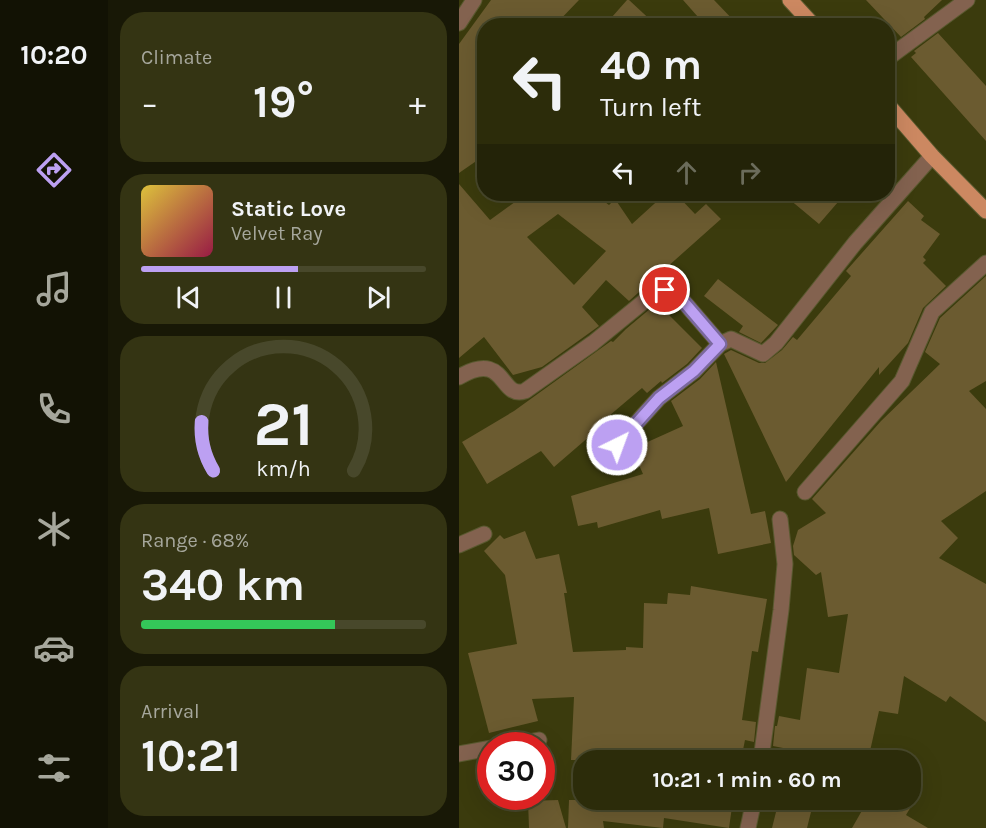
<!DOCTYPE html>
<meta charset="utf-8">
<style>
:root{--surface:#2c2c0a;--page:#343413;--text:#f1f3f6;--muted:#a6a79c;--line:#48482b;--accent:#bca0f2}
body{margin:0;font-family:Karla,sans-serif;background:var(--page);color:var(--text);height:100vh;display:flex;flex-direction:column;font-size:22px;white-space:nowrap}
*{box-sizing:border-box;margin:0}
p{font-size:20px;color:var(--muted)}
.icon{flex:none;width:33px;height:33px;fill:none;stroke:currentColor;stroke-width:2;stroke-linecap:round;stroke-linejoin:round}
.map{position:relative;flex:1;overflow:hidden}
.drawer{display:flex;flex-direction:column;gap:12px;padding:12px;background:#181806;width:351px}
.drawer>*{flex:none}
.top-card{position:absolute;left:18px;top:18px;width:418px;height:183px;border-radius:24px;box-shadow:0 6px 24px #0002,0 0 0 2px var(--line);background:#2c2c0a;color:var(--text);overflow:hidden}
.speed{position:absolute;left:18px;top:732px;display:flex;gap:12px;font-size:30px;font-weight:700;text-align:center}
.speed>*{display:grid;place-content:center;width:78px;height:78px;border-radius:50%;background:var(--surface);box-shadow:0 6px 24px #0002,0 0 0 2px var(--line);line-height:1}
.speed .limit{border:9px solid #d22;background:#fff;color:#111}
.pin{position:absolute;display:grid;place-items:center;width:51px;height:51px;color:#fff;margin:-26px;border:3px solid #fff;border-radius:50%;box-shadow:0 2px 6px #0007}
.me{position:absolute;width:66px;margin:-33px;rotate:42deg;stroke-linejoin:round;filter:drop-shadow(0 0 4px #0008)}
.turn{display:flex;align-items:center;gap:21px;height:126px;padding:0 24px;font-size:27px}
.turn .icon{width:78px;height:78px;stroke-width:2.5}
.turn b{display:block;font-size:42px;line-height:51px}
.lanes{display:flex;align-items:center;height:57px;padding:0 24px;background:#0003;justify-content:center;gap:30px;direction:ltr}
.lanes .off{opacity:.35}
.big{font-size:45px;font-weight:700;line-height:1.1}
.drawer .card{flex:1;display:flex;flex-direction:column;justify-content:center;gap:9px;min-width:0;padding:0 21px;border-radius:24px;background:var(--page)}
.drawer .dial{align-items:center;gap:0}
.dial svg{height:156px;overflow:visible;fill:none;stroke:var(--line);stroke-width:7;stroke-linecap:round;text-anchor:middle}
.dial text{fill:var(--text);stroke:none}
.song{display:flex;align-items:center;gap:18px}
.cover{width:72px;height:72px;border-radius:9px;background:linear-gradient(135deg,hsl(50 70% 55%),hsl(340 70% 35%))}
.played{height:6px;border-radius:3px;background:linear-gradient(90deg,var(--accent) 55%,var(--line) 55%)}
.keys{display:flex;justify-content:space-around;direction:ltr}
.heat{display:flex;justify-content:space-between;align-items:center;font-size:33px;direction:ltr}
.charge{height:9px;border-radius:4px;background:linear-gradient(90deg,#34c759 68%,var(--line) 0)}
.trip{position:absolute;left:114px;top:750px;width:348px;height:60px;border-radius:24px;background:var(--surface);box-shadow:0 6px 24px #0002,0 0 0 2px var(--line);font-weight:700;line-height:60px;text-align:center}
main{display:flex;flex:1;min-height:0}
.tab-bar{display:flex;flex-direction:column;width:108px;justify-content:space-around;align-items:center;background:#121204;color:var(--muted)}
.tab-bar .icon{width:42px;height:42px}
.tab-bar .active{color:var(--accent)}
.tab-bar b{font-size:27px;color:var(--text)}
.map>svg:first-child{display:block}
.building{fill:#6b5b30;fill-rule:evenodd}
.lines{fill:none;stroke-linecap:round;stroke-linejoin:round}
.street-casing{stroke:#59592f;stroke-width:17}
.primary-casing{stroke:#59592f;stroke-width:17}
.street{stroke:#83624f;stroke-width:15}
.primary{stroke:#cc8861;stroke-width:15}
.route-casing{stroke:#7a689d;stroke-width:15}
.route{stroke:#bca0f2;stroke-width:10}
</style>
<main>
<nav class="tab-bar">
<b>10:20</b>
<svg class="icon active" aria-label="directions" viewBox="0 0 24 24"><path d="M12 3l9 9-9 9-9-9zM9 14v-3h6M13 9l2 2-2 2"/></svg>
<svg class="icon" aria-label="music" viewBox="0 0 24 24"><path d="M9 18V5l10-2v13"/><circle cx="6" cy="18" r="3"/><circle cx="16" cy="16" r="3"/></svg>
<svg class="icon" aria-label="phone" viewBox="0 0 24 24"><path d="M5 4h4l2 5-3 2q2 4 5 5l2-3 5 2v4C11 20 4 13 5 4z"/></svg>
<svg class="icon" aria-label="climate" viewBox="0 0 24 24"><path d="M12 3v18M4 7l16 10M4 17L20 7"/></svg>
<svg class="icon" aria-label="car" viewBox="0 0 24 24"><path d="M5 17H2v-5l4-1 3-4h7l3 4 3 1v5h-3M9 17h6M6 11h13"/><circle cx="7" cy="17" r="2"/><circle cx="17" cy="17" r="2"/></svg>
<svg class="icon" aria-label="filters" viewBox="0 0 24 24"><path d="M4 7h16M4 17h16"/><circle cx="9" cy="7" r="2"/><circle cx="15" cy="17" r="2"/></svg>
</nav>
<section class="drawer">
<div class="card"><p>Climate</p>
<div class="heat"><a>−</a><b class="big">19°</b><a>+</a></div>
</div>
<div class="card">
<div class="song"><i class="cover"></i><div><b>Static Love</b><p>Velvet Ray</p></div></div>
<div class="played"></div>
<div class="keys"><svg class="icon" aria-label="previous" viewBox="0 0 24 24"><path d="M18 5L8 12l10 7zM5 5v14"/></svg><svg class="icon" aria-label="pause" viewBox="0 0 24 24"><path d="M8 5v14M16 5v14"/></svg><svg class="icon" aria-label="next" viewBox="0 0 24 24"><path d="M6 5l10 7-10 7zM19 5v14"/></svg></div>
</div>
<div class="card dial"><svg viewBox="0 0 100 80">
<path d="M14 69A42 42 0 1 1 86 69"/>
<path d="M14 69A42 42 0 0 1 8 44" stroke="#bca0f2"/>
<text x="50" y="56" font-size="32" font-weight="700">21</text>
<text x="50" y="72" font-size="11">km/h</text>
</svg></div>
<div class="card"><p>Range · 68%</p><b class="big">340 km</b><div class="charge"></div></div>
<div class="card"><p>Arrival</p><b class="big">10:21</b></div>
</section>
<div class="map">
<svg width="527" height="828" viewBox="0 0 527 828">
<rect width="100%" height="100%" fill="#3b3b0d"/>
<path class="building" d="M 32,0 L 120,0 L 95,26 L 26,26 L 26,155 L 0,173 L 0,44 Z
M 168,0 L 170,0 L 198,26 L 145,26 Z
M 224,0 L 255,0 L 280,26 L 247,26 Z
M 407,0 L 483,0 L 465,17 L 466,19 L 442,37 Z
M 479,33 L 527,86 L 527,141 L 452,57 L 457,53 L 455,51 Z
M 0,184 L 31,220 L 67,194 L 135,194 L 150,205 L 156,199 L 173,224 L 206,194 L 217,194 L 236,214 L 247,204 L 262,219 L 170,301 L 147,280 L 123,307 L 140,326 L 83,367 L 54,375 L 25,337 L 0,358 ZM 99,214 L 147,251 L 115,285 L 68,237 Z
M 324,194 L 386,194 L 360,224 Z
M 449,201 L 465,216 L 462,220 L 481,234 L 464,257 L 467,260 L 464,263 L 487,286 L 464,308 L 449,343 L 420,375 L 420,367 L 327,482 L 265,354 L 272,350 L 300,363 L 306,363 L 323,350 L 334,337 L 338,340 L 392,276 L 387,271 Z
M 527,276 L 527,381 L 510,391 L 527,409 L 527,491 L 482,521 L 499,538 L 480,558 L 527,584 L 527,722 L 491,696 L 487,702 L 445,676 L 439,714 L 420,711 L 409,760 L 384,760 L 314,746 L 316,726 L 318,726 L 320,716 L 341,720 L 348,668 L 380,673 L 389,614 L 369,617 L 362,572 L 357,575 L 335,555 L 334,546 L 339,530 L 367,513 L 353,499 L 422,421 L 481,364 L 466,352 L 481,318 Z
M 259,279 L 319,325 L 302,343 L 280,332 L 284,326 L 245,296 Z
M 198,303 L 243,348 L 228,364 L 203,383 L 202,381 L 188,393 L 183,388 L 144,421 L 146,423 L 95,467 L 82,451 L 28,484 L 3,442 L 55,411 L 152,341 L 154,342 L 167,329 Z
M 257,362 L 292,514 L 306,511 L 312,543 L 259,554 L 250,508 L 203,519 L 201,510 L 139,528 L 138,522 L 119,526 L 112,496 L 184,474 L 173,449 L 224,426 L 212,401 L 241,379 Z
M 66,531 L 77,559 L 100,554 L 108,593 L 105,593 L 114,652 L 167,650 L 167,647 L 184,648 L 185,603 L 208,604 L 209,593 L 231,595 L 232,586 L 308,599 L 299,652 L 293,651 L 283,720 L 297,722 L 295,742 L 286,740 L 282,760 L 112,760 L 115,697 L 73,699 L 79,721 L 30,733 L 9,653 L 58,644 L 46,575 L 25,551 L 41,535 L 45,539 Z
M 99,800 L 107,828 L 70,828 L 69,801 Z
M 110,800 L 274,800 L 270,828 L 205,818 L 204,828 L 144,821 L 145,828 L 109,828 Z
M 320,800 L 339,800 L 354,804 L 348,828 L 313,828 Z
M 409,800 L 456,800 L 447,815 L 469,828 L 393,828 Z"/>
<g class="lines">
<defs>
<path id="street" d="M 0,23 L 15,0
M 429,58 L 508,0
M 0,377 C 48,349 40,400 66,391 L 134,343 L 194,294 L 205,290 L 219,295 L 261,344
M 144,460 L 200,398 L 235,371 L 261,344 L 272,339 L 304,354 L 317,343 L 396,243 L 473,156
M 346,492 L 443,381 L 473,312 L 527,263
M 0,545 L 25,534
M 48,746 L 80,740
M 0,754 L 32,748
M 302,760 L 322,610 L 326,564 L 321,519
M 289,828 L 295,800"/>
<path id="primary" d="M 331,0 L 355,26
M 429,105 L 473,156 L 527,211"/>
</defs>
<use href="#street" class="street-casing"/>
<use href="#primary" class="primary-casing"/>
<use href="#street" class="street"/>
<use href="#primary" class="primary"/>
</g>
<g class="lines">
<defs>
<path id="route" d="M 158,445 L 200,398 L 235,371 L 261,344 L 219,295 L 206,290"/>
</defs>
<use href="#route" class="route-casing"/>
<use href="#route" class="route"/>
</g>
</svg>
<div class="speed"><div class="limit">30</div></div>
<div class="pin" style="left:206px;top:290px;background:#d93025"><svg class="icon" aria-label="arrive" viewBox="0 0 24 24"><path d="M6 21V4h12l-3 4 3 4H6"/></svg></div>
<svg class="me" style="left:158px;top:445px" viewBox="-20 -20 40 40"><circle r="17" fill="#bca0f2" stroke="#fff" stroke-width="3"/><path d="M0-11L8 9 0 5-8 9z" fill="#fff"/></svg>
<div class="trip">10:21 · 1 min · 60 m</div>
<div class="top-card">
<div class="turn"><svg class="icon" aria-label="left" viewBox="0 0 24 24"><path d="M17 20v-9H6M10 6l-5 5 5 5"/></svg><div><b>40 m</b>Turn left</div></div>
<div class="lanes"><svg class="icon" aria-label="left" viewBox="0 0 24 24"><path d="M17 20v-9H6M10 6l-5 5 5 5"/></svg><svg class="icon off" aria-label="ahead" viewBox="0 0 24 24"><path d="M12 20V5M6 11l6-6 6 6"/></svg><svg class="icon off" aria-label="right" viewBox="0 0 24 24"><path d="M7 20v-9h11M14 6l5 5-5 5"/></svg></div>
</div>
</div>
</main>
